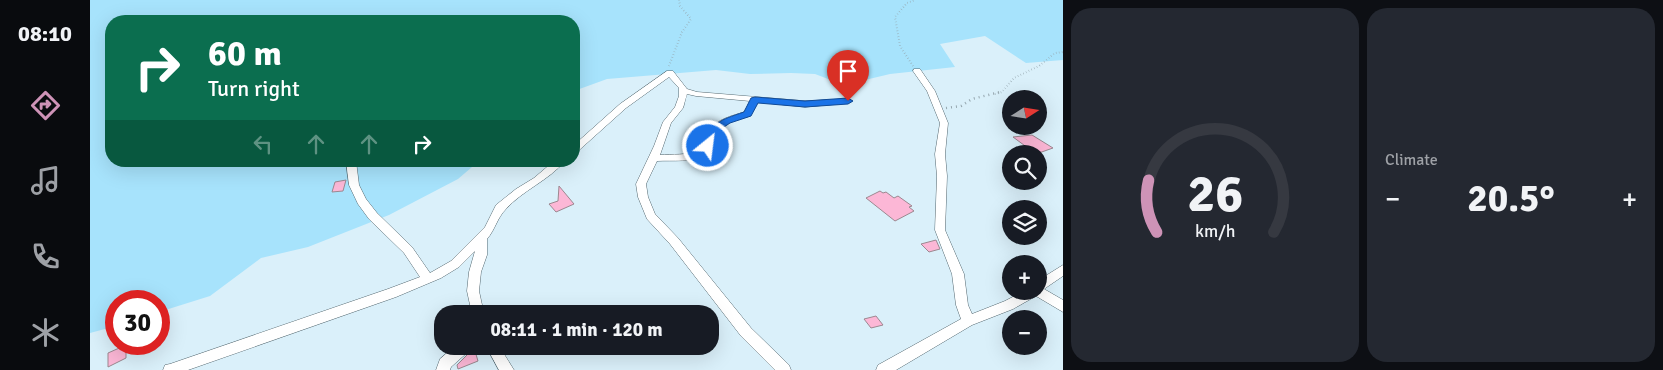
<!DOCTYPE html>
<meta charset="utf-8">
<style>
:root{--surface:#171b24;--page:#242831;--text:#f1f3f6;--muted:#9ea1a6;--line:#363941;--accent:#ce93b7}
body{margin:0;font-family:Signika,sans-serif;background:var(--page);color:var(--text);height:100vh;display:flex;flex-direction:column;font-size:19px;white-space:nowrap}
*{box-sizing:border-box;margin:0}
p{font-size:16px;color:var(--muted)}
.icon{flex:none;width:28px;height:28px;fill:none;stroke:currentColor;stroke-width:2;stroke-linecap:round;stroke-linejoin:round}
.map{position:relative;flex:1;overflow:hidden}
.side{display:flex;flex-direction:column;gap:8px;padding:8px;background:#0d0f14;width:600px}
.side>*{flex:none}
.banner{position:absolute;left:15px;top:15px;width:475px;height:152px;border-radius:20px;box-shadow:0 5px 20px #0002;background:#0b6e4f;color:#fff;overflow:hidden}
.needle{width:32px;rotate:78deg}
.buttons{position:absolute;left:912px;top:90px;display:grid;gap:10px}
.buttons a{display:grid;place-items:center;width:45px;height:45px;border-radius:50%;background:var(--surface);box-shadow:0 5px 20px #0002;font-size:25px}
.speed{position:absolute;left:15px;top:290px;display:flex;gap:10px;font-size:25px;font-weight:700;text-align:center}
.speed>*{display:grid;place-content:center;width:65px;height:65px;border-radius:50%;background:var(--surface);box-shadow:0 5px 20px #0002;line-height:1}
.speed .limit{border:8px solid #d22;background:#fff;color:#111}
.pin{position:absolute;display:grid;place-items:center;width:42px;height:42px;color:#fff;margin:-51px -21px;border-radius:50% 50% 50% 0;rotate:-45deg;box-shadow:0 0 5px #0007}
.pin .icon{rotate:45deg}
.me{position:absolute;width:55px;margin:-28px;rotate:29deg;stroke-linejoin:round;filter:drop-shadow(0 0 4px #0008)}
.turn{display:flex;align-items:center;gap:18px;height:105px;padding:0 20px;font-size:22px}
.turn .icon{width:65px;height:65px;stroke-width:2.5}
.turn b{display:block;font-size:35px;line-height:42px}
.lanes{display:flex;align-items:center;height:48px;padding:0 20px;background:#0003;justify-content:center;gap:25px;direction:ltr}
.lanes .off{opacity:.35}
.big{font-size:38px;font-weight:700;line-height:1.1}
.side .tile{flex:1;display:flex;flex-direction:column;justify-content:center;gap:8px;min-width:0;padding:0 18px;border-radius:20px;background:var(--page)}
.side .dial{align-items:center;gap:0}
.dial svg{height:130px;overflow:visible;fill:none;stroke:var(--line);stroke-width:7;stroke-linecap:round;text-anchor:middle}
.dial text{fill:var(--text);stroke:none}
.heat{display:flex;justify-content:space-between;align-items:center;font-size:28px;direction:ltr}
.side .tiles{flex:1;display:grid;gap:8px;grid-template-columns:repeat(2,1fr)}
.trip{position:absolute;left:344px;top:305px;width:285px;height:50px;border-radius:20px;background:var(--surface);box-shadow:0 5px 20px #0002;font-weight:700;line-height:50px;text-align:center}
main{display:flex;flex:1;min-height:0}
.menu{display:flex;flex-direction:column;width:90px;justify-content:space-around;align-items:center;background:#090b0e;color:var(--muted)}
.menu .icon{width:35px;height:35px}
.menu .selected{color:var(--accent)}
.menu b{font-size:22px;color:var(--text)}
.map>svg:first-child{display:block}
.green{fill:#a7e3fc}
.building{fill:#fcb7d6;stroke:#9c8890}
.lines{fill:none;stroke-linecap:round;stroke-linejoin:round}
.minor-casing{stroke:#53676f;stroke-width:1}
.path-far1{stroke:#96a7af;stroke-width:2;stroke-dasharray:0.5 2.5;stroke-linecap:butt}
.path{stroke:#96a7af;stroke-width:2.5;stroke-dasharray:1 4;stroke-linecap:butt}
.minor{fill:#fff;fill-rule:evenodd}
.route{fill:#1a73e8;stroke:#114b97}
</style>
<main>
<nav class="menu">
<b>08:10</b>
<svg class="icon selected" aria-label="directions" viewBox="0 0 24 24"><path d="M12 3l9 9-9 9-9-9zM9 14v-3h6M13 9l2 2-2 2"/></svg>
<svg class="icon" aria-label="music" viewBox="0 0 24 24"><path d="M9 18V5l10-2v13"/><circle cx="6" cy="18" r="3"/><circle cx="16" cy="16" r="3"/></svg>
<svg class="icon" aria-label="phone" viewBox="0 0 24 24"><path d="M5 4h4l2 5-3 2q2 4 5 5l2-3 5 2v4C11 20 4 13 5 4z"/></svg>
<svg class="icon" aria-label="climate" viewBox="0 0 24 24"><path d="M12 3v18M4 7l16 10M4 17L20 7"/></svg>
</nav>
<div class="map">
<svg width="973" height="370" viewBox="0 0 973 370">
<rect width="100%" height="100%" fill="#daf0fa"/>
<path class="green" d="M 0,0 L 973,0 L 973,60 L 936,63 L 895,36 L 850,44 L 865,67 L 800,74 L 754,85 L 725,74 L 701,73 L 660,74 L 626,70 L 517,79 L 484,91 L 484,21 L 21,21 L 21,161 L 389,161 L 368,179 L 299,215 L 218,247 L 171,258 L 120,296 L 69,312 L 69,301 L 26,301 L 26,326 L 0,333 Z"/>
<path class="building" d="M 942,135 L 963,148 L 946,154 L 923,137 Z
M 256,180 L 253,191 L 242,192 L 245,182 Z
M 469,186 L 484,204 L 466,212 L 459,204 L 468,201 Z
M 790,191 L 793,193 L 796,192 L 804,198 L 808,196 L 822,206 L 819,207 L 824,211 L 805,221 L 776,198 Z
M 846,240 L 850,249 L 839,252 L 831,244 Z
M 786,316 L 793,325 L 781,328 L 774,319 Z
M 36,345 L 36,358 L 18,367 L 18,353 Z
M 385,351 L 388,361 L 368,369 L 367,365 L 379,353 Z"/>
<g class="lines">
<defs>
<path id="minor" d="M 824,69 L 830,69 L 845,91 L 858,123 L 855,154 L 857,176 L 855,230 L 874,274 L 878,305 L 882,314 L 915,301 L 934,291 L 949,291 L 949,280 L 973,265 L 973,276 L 954,289 L 973,300 L 973,312 L 946,296 L 923,309 L 882,325 L 806,370 L 786,370 L 788,365 L 871,319 L 866,305 L 862,274 L 845,230 L 847,176 L 845,154 L 850,123 L 837,91 L 823,71 Z
M 577,71 L 583,71 L 597,89 L 607,92 L 715,101 L 758,99 L 762,101 L 758,103 L 715,107 L 668,102 L 660,116 C 650,119 635,121 629,130 C 624,138 625,149 616,154 C 603,163 582,160 567,161 L 556,184 L 558,197 L 565,214 L 588,238 L 661,328 L 699,365 L 701,370 L 685,370 L 651,336 L 580,244 L 557,219 L 548,197 L 546,184 L 564,146 L 573,122 L 585,107 L 589,96 L 589,88 L 579,77 L 536,108 L 487,152 L 484,153 L 484,145 L 530,104 ZM 597,94 L 606,96 L 660,101 L 654,112 C 642,116 627,119 620,130 C 616,137 616,146 609,150 C 598,156 581,154 570,155 L 581,123 L 593,108 Z
M 256,161 L 266,161 L 269,185 L 276,199 L 287,213 L 322,247 L 340,273 L 361,261 L 395,227 L 406,205 L 426,189 L 444,178 L 464,161 L 475,161 C 458,181 433,190 416,209 C 407,218 405,230 397,239 L 397,255 L 391,272 L 389,291 L 394,314 L 382,314 L 377,291 L 379,272 L 385,251 L 369,267 L 351,278 L 306,297 L 98,370 L 73,370 L 75,365 L 80,364 L 298,289 L 330,277 L 314,253 L 279,219 L 268,204 L 259,185 Z
M 365,346 L 381,346 L 380,350 L 361,367 L 360,370 L 346,370 L 350,359 Z
M 396,346 L 409,346 L 424,370 L 409,370 Z"/>
</defs>
<use href="#minor" class="minor-casing"/>
<path class="path-far1" d="M 579,66 L 592,32 L 601,19 L 590,6 L 589,0
M 823,66 L 810,46 L 805,17 L 817,3 L 825,0
M 905,94 L 912,92 L 924,78 L 949,66 L 965,53 L 973,52"/>
<path class="path" d="M 856,108 L 871,106 L 882,99 L 910,92"/>
<use href="#minor" class="minor"/>
</g>
<path class="route" d="M 665,97 L 715,101 L 758,98 L 763,101 L 758,104 L 715,107 L 668,103 L 661,116 L 640,123 L 631,129 L 622,149 L 615,149 L 613,146 C 624,121 628,121 654,112 L 661,98 Z"/>
</svg>
<div class="buttons">
<a><svg class="needle" viewBox="-14 -14 28 28"><path d="M0-13l5 13h-10z" fill="#e53935"/><path d="M0 13l5-13h-10z" fill="#9ea1a6"/></svg></a>
<a><svg class="icon" aria-label="search" viewBox="0 0 24 24"><circle cx="10" cy="10" r="6"/><path d="M15 15l6 6"/></svg></a>
<a><svg class="icon" aria-label="layers" viewBox="0 0 24 24"><path d="M12 4l9 5-9 5-9-5zM3 14l9 5 9-5"/></svg></a>
<a>+</a>
<a>−</a>
</div>
<div class="speed"><div class="limit">30</div></div>
<div class="pin" style="left:758px;top:101px;background:#d93025"><svg class="icon" aria-label="arrive" viewBox="0 0 24 24"><path d="M6 21V4h12l-3 4 3 4H6"/></svg></div>
<svg class="me" style="left:618px;top:146px" viewBox="-20 -20 40 40"><circle r="17" fill="#1a73e8" stroke="#fff" stroke-width="3"/><path d="M0-11L8 9 0 5-8 9z" fill="#fff"/></svg>
<div class="trip">08:11 · 1 min · 120 m</div>
<div class="banner">
<div class="turn"><svg class="icon" aria-label="right" viewBox="0 0 24 24"><path d="M7 20v-9h11M14 6l5 5-5 5"/></svg><div><b>60 m</b>Turn right</div></div>
<div class="lanes"><svg class="icon off" aria-label="left" viewBox="0 0 24 24"><path d="M17 20v-9H6M10 6l-5 5 5 5"/></svg><svg class="icon off" aria-label="ahead" viewBox="0 0 24 24"><path d="M12 20V5M6 11l6-6 6 6"/></svg><svg class="icon off" aria-label="ahead" viewBox="0 0 24 24"><path d="M12 20V5M6 11l6-6 6 6"/></svg><svg class="icon" aria-label="right" viewBox="0 0 24 24"><path d="M7 20v-9h11M14 6l5 5-5 5"/></svg></div>
</div>
</div>
<section class="side">
<div class="tiles">
<div class="tile dial"><svg viewBox="0 0 100 80">
<path d="M14 69A42 42 0 1 1 86 69"/>
<path d="M14 69A42 42 0 0 1 9 37" stroke="#ce93b7"/>
<text x="50" y="56" font-size="32" font-weight="700">26</text>
<text x="50" y="72" font-size="11">km/h</text>
</svg></div>
<div class="tile"><p>Climate</p>
<div class="heat"><a>−</a><b class="big">20.5°</b><a>+</a></div>
</div>
</div>
</section>
</main>
